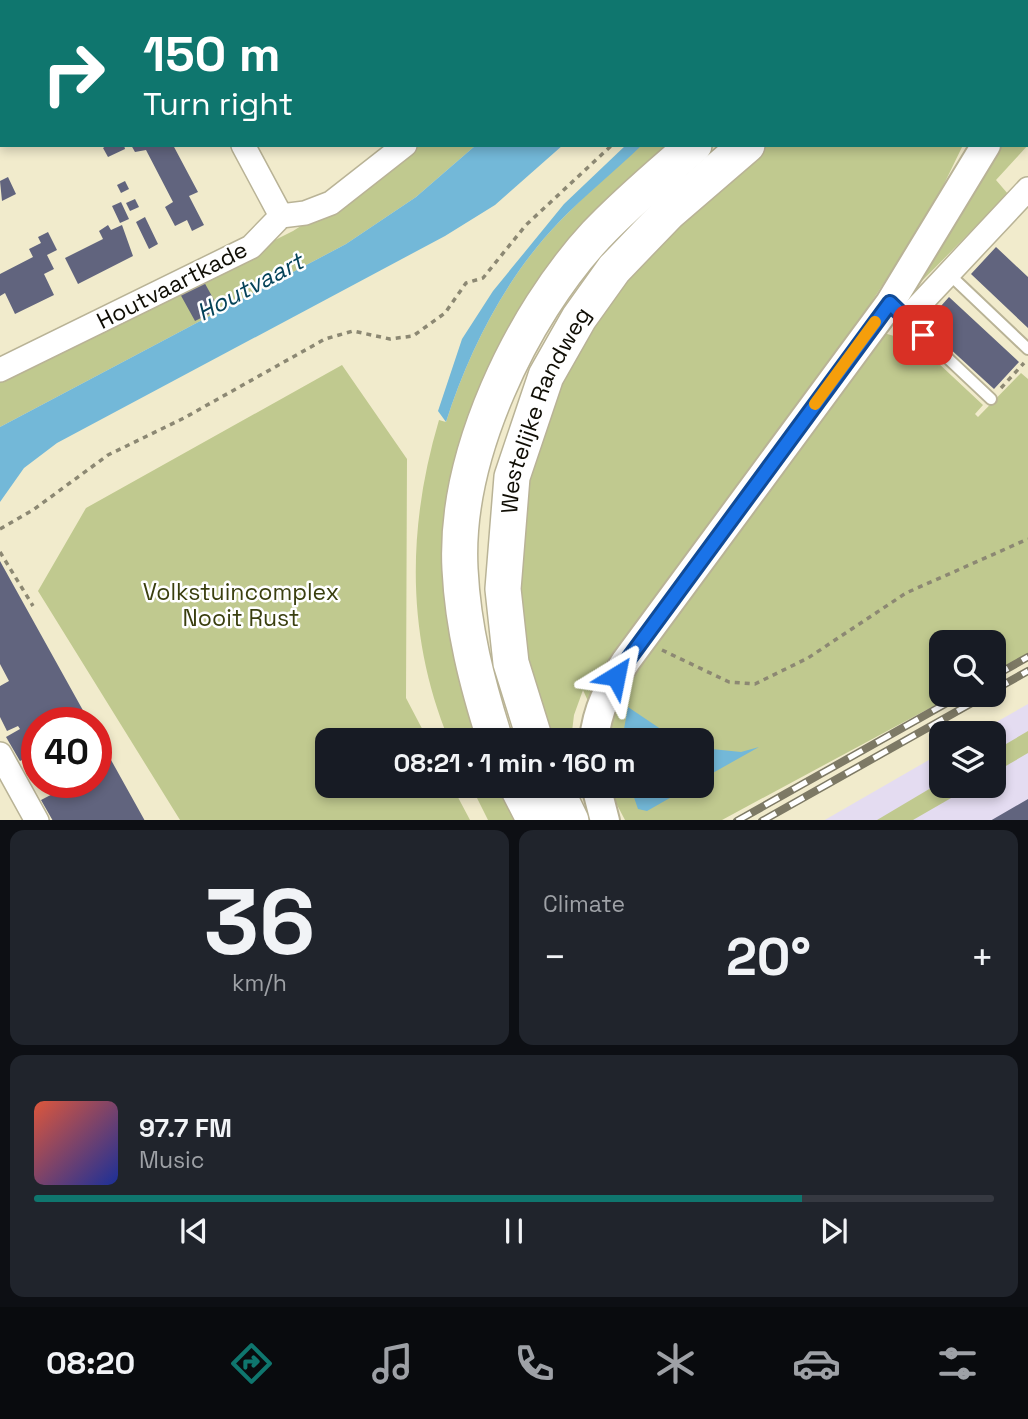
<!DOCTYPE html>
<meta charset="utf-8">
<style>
:root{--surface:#171b24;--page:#20242c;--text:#f1f3f6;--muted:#9ea1a6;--line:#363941;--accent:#0f766e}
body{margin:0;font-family:"Space Grotesk",sans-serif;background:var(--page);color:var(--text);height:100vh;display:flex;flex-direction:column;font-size:26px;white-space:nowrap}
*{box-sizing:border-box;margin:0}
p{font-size:23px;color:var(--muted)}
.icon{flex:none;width:38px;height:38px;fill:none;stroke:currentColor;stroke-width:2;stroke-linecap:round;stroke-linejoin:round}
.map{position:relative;height:820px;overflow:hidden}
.details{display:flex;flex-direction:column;gap:10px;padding:10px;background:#0d0f14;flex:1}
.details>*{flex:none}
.hud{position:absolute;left:0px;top:0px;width:1029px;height:147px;box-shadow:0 4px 10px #0003;background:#0f766e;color:#fff;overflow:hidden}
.fabs{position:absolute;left:929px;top:630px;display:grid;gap:14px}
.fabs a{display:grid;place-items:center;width:77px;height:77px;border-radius:14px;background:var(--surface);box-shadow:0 4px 10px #0003;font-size:35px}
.speed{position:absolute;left:21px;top:707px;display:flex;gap:14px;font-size:35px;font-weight:700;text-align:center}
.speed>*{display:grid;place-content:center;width:91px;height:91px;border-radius:50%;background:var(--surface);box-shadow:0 4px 10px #0003;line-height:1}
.speed .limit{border:10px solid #d22;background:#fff;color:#111}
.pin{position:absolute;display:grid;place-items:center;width:60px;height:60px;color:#fff;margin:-30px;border-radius:14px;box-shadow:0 4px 10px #0006}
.me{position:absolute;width:77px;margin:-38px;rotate:35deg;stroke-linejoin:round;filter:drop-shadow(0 0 5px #0008)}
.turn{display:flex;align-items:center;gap:24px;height:147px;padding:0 28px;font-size:32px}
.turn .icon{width:91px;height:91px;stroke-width:2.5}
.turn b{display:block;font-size:49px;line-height:60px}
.big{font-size:52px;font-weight:700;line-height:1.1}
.details .card{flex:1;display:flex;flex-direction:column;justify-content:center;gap:10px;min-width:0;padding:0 24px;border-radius:14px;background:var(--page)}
.details .dial{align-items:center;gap:0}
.dial b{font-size:91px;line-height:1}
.song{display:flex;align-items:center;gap:21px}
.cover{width:84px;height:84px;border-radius:10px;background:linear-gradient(135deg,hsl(10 70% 55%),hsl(230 70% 35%))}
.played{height:7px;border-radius:4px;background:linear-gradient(90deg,var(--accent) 80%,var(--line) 80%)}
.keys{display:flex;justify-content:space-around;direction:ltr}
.heat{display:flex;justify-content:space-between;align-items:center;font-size:38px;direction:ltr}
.details .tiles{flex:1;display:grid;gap:10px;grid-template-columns:1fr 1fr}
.card:last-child{grid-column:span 2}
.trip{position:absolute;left:315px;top:728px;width:399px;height:70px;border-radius:14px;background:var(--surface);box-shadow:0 4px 10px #0003;font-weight:700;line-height:70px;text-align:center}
.tab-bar{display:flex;height:112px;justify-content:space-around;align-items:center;background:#090b0e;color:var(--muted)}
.tab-bar .icon{width:49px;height:49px}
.tab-bar .active{color:var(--accent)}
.tab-bar b{font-size:32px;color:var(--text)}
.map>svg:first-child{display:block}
.industrial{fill:#e4dcf1}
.green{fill:#c0c98f}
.water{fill:#73b8d8}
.building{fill:#61647e}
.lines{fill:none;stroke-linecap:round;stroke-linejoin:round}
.service-casing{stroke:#b9b396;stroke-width:14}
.minor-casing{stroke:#b9b396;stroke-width:26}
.tertiary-casing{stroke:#b9b396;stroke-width:32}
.primary-casing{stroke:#b9b396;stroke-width:38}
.path{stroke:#8c8873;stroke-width:3.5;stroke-dasharray:5 5;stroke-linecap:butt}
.service{stroke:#fff;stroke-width:10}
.minor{stroke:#fff;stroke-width:23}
.tertiary{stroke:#fff;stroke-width:28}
.primary{stroke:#fff;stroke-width:35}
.rail-casing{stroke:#7d7965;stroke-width:8}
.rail{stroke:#fff;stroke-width:5;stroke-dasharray:16;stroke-linecap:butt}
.route-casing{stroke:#114b97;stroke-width:18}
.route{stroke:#1a73e8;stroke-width:12}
.slow{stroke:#f59e0b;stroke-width:12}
.labels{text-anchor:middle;stroke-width:5;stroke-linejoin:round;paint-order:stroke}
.street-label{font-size:23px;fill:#0f0d04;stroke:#fff}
.park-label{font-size:23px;fill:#3a3f0f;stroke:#fff}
.water-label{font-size:24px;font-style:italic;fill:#054359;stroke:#fff}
</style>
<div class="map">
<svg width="1028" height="821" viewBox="0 0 1028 821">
<rect width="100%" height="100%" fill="#f1ebcc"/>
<path class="industrial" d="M 1028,704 L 1028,820 L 823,821 L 941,753 L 942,786 L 994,786 L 994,733 L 977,733 Z"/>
<path class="green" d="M 1028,109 L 1028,145 L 996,180 L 1008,194 L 907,296 L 1002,145 L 1027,145 Z
M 413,145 L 476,145 L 416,197 L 346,244 L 0,427 L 0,378 L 293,231 L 346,197 Z
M 633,145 L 671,145 L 531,291 L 494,354 L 477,392 L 468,420 L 453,650 L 469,716 L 479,740 L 449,740 C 406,636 407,528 439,420 L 446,422 C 469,350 506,277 559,222 C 584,196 610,173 633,145 Z
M 755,145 L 963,145 L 930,213 L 853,330 L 874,350 L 884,333 L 894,336 L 908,350 L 921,347 L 983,405 L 975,414 L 978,417 L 1021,373 L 1028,379 L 1028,655 L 994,673 L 994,642 L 942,642 L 942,695 L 954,695 L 722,820 L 625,820 L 607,786 L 702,786 L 702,740 L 597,740 L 596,719 L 583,690 L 574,715 L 571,740 L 550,740 L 516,612 L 522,475 L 589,313 Z
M 342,365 L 407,459 L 406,698 L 428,740 L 327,740 L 327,786 L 452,786 L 470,820 L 180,820 L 38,591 L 86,508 Z
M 1028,731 L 1028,753 L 994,773 L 994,751 Z
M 941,782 L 942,786 L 972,786 L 913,820 L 877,820 Z
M 471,786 L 500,786 L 518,820 L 488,820 Z"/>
<path class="water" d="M 476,145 L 563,145 L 495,205 L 445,236 L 57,443 L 24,468 L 0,502 L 0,427 L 346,244 L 416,197 Z
M 626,145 L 642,145 C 615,171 585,195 559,222 C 506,277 469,350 446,422 L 438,411 L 462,339 L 493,291 L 564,204 Z
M 628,707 L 677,740 L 622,740 Z
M 759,747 L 702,779 L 702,780 L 702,748 L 741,752 Z
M 630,786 L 691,786 L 647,811 L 638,809 Z"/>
<path class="building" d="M 107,145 L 124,145 L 125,149 L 108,157 L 103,148 Z
M 131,145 L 173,145 L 198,192 L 189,196 L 204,225 L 192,231 L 187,220 L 175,226 L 165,207 L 173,202 L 146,150 L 135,152 Z
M 8,177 L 16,194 L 2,201 L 0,181 Z
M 125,181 L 129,189 L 121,193 L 117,185 Z
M 135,199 L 139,207 L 130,211 L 126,203 Z
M 121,202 L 129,219 L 120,223 L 112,206 Z
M 145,217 L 158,244 L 149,249 L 136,222 Z
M 108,225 L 111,230 L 122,225 L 133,256 L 78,284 L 65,258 L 103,239 L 99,231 Z
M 48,232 L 57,250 L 47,255 L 54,269 L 44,274 L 54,295 L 15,314 L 5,293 L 0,296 L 0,274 L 33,257 L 29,249 L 41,243 L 38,237 Z
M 996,247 L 1028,277 L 1028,328 L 971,274 Z
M 203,280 L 219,309 L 195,321 L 179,292 Z
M 949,297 L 1019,362 L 994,389 L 924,325 Z
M 0,561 L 90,723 L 37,723 L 37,752 L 20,761 L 6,737 L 20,729 L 18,726 L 7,731 L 0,717 L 0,686 L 9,681 L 0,664 Z
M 96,733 L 145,821 L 53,821 L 41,800 L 68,786 L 66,782 L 96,782 Z
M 1028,799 L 1028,821 L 990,821 Z"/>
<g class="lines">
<defs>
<path id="service" d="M 948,273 L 1028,349
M 906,319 L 991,399"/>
<path id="minor" d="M 163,0 L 165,2
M 353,0 L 354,2
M 54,2 L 58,0
M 591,2 L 593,0
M 0,29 L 2,28
M 243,145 L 281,216
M 890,303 L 906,319 L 1028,189
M 0,370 L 251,247 L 281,216 L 305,213 L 331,203 L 405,145
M 0,754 L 37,821"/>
<path id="tertiary" d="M 1027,79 L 1028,78
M 594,740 C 597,709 609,687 626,661 L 890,303 L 986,145
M 596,786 L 605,821"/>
<g id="primary">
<path d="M 875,2 L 877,0"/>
<path d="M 928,2 L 930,0"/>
<path d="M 495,740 C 477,683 463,629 460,569 C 454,456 521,316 596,235 C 626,203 661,174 694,145"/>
<path id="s1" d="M 535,740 L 511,663 L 503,589 L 512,477 L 546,376 L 579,318 L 614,269 L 668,213 L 747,145"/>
<path d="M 517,786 L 535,821"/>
<path d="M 554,786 L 571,821"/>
</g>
</defs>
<use href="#service" class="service-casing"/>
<use href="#minor" class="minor-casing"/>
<use href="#tertiary" class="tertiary-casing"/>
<use href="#primary" class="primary-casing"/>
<path class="path" d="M 1001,388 L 1024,363
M 0,529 L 33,510 L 108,455 L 184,418 L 325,339 L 353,331 L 390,339 L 413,336 L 445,313 L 466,283 L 483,278 L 526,225 L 612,145
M 0,552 L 33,606
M 662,650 L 729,682 L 755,684 L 808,658 L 906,593 L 1028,539"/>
<use href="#service" class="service"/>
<use href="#minor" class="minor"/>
<use href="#tertiary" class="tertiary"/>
<use href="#primary" class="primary"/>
<defs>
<path id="rail" d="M 994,676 L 1028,657
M 994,690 L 1028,671
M 737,821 L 961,695
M 762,821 L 986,695"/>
</defs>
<use href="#rail" class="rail-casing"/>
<use href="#rail" class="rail"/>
</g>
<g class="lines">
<defs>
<path id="route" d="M 616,676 L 890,303 L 923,335"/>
</defs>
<use href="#route" class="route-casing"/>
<use href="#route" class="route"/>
<path class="slow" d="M 815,404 L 875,322"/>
</g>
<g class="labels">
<g class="street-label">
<text transform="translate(172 285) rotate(-27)" y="8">Houtvaartkade</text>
<text dy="8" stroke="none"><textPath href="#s1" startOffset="341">Westelijke Randweg</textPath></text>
</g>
<g class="park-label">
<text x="241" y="600">Volkstuincomplex<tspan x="241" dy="26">Nooit Rust</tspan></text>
</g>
<g class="water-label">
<text transform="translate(250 287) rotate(-28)" y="8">Houtvaart</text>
</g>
</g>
</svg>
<div class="fabs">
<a><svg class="icon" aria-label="search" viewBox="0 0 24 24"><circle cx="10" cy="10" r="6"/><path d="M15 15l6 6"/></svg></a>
<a><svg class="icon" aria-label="layers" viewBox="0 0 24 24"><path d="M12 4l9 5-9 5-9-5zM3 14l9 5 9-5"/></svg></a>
</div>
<div class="speed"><div class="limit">40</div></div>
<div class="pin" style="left:923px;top:335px;background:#d93025"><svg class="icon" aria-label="arrive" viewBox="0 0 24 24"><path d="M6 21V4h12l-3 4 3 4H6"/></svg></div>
<svg class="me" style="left:616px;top:676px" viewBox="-20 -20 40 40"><path d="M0-17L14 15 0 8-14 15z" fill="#1a73e8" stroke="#fff" stroke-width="4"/></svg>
<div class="trip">08:21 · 1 min · 160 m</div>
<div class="hud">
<div class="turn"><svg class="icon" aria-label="right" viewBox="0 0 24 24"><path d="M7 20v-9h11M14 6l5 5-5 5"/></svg><div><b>150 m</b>Turn right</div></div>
</div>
</div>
<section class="details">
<div class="tiles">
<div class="card dial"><b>36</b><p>km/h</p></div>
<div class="card"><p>Climate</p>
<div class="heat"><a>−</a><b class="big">20°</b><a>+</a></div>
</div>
<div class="card">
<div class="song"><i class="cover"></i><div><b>97.7 FM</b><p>Music</p></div></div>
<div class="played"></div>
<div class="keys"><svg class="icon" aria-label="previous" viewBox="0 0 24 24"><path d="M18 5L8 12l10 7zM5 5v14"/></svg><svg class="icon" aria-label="pause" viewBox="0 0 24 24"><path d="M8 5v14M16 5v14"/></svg><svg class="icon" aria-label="next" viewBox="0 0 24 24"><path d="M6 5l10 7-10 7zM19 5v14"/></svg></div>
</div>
</div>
</section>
<nav class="tab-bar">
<b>08:20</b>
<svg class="icon active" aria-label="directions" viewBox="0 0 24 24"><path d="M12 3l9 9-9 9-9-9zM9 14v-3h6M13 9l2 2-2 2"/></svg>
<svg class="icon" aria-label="music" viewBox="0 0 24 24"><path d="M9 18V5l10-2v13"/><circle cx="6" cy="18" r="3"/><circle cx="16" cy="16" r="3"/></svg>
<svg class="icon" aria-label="phone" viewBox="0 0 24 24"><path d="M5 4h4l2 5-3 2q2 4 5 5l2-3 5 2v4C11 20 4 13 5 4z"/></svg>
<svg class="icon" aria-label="climate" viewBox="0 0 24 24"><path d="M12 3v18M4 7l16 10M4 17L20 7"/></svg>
<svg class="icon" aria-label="car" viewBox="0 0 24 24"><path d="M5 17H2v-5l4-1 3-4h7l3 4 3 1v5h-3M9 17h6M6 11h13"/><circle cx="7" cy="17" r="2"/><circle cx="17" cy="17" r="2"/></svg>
<svg class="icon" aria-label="filters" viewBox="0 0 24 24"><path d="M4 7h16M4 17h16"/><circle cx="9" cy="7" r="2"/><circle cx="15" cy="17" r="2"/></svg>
</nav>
